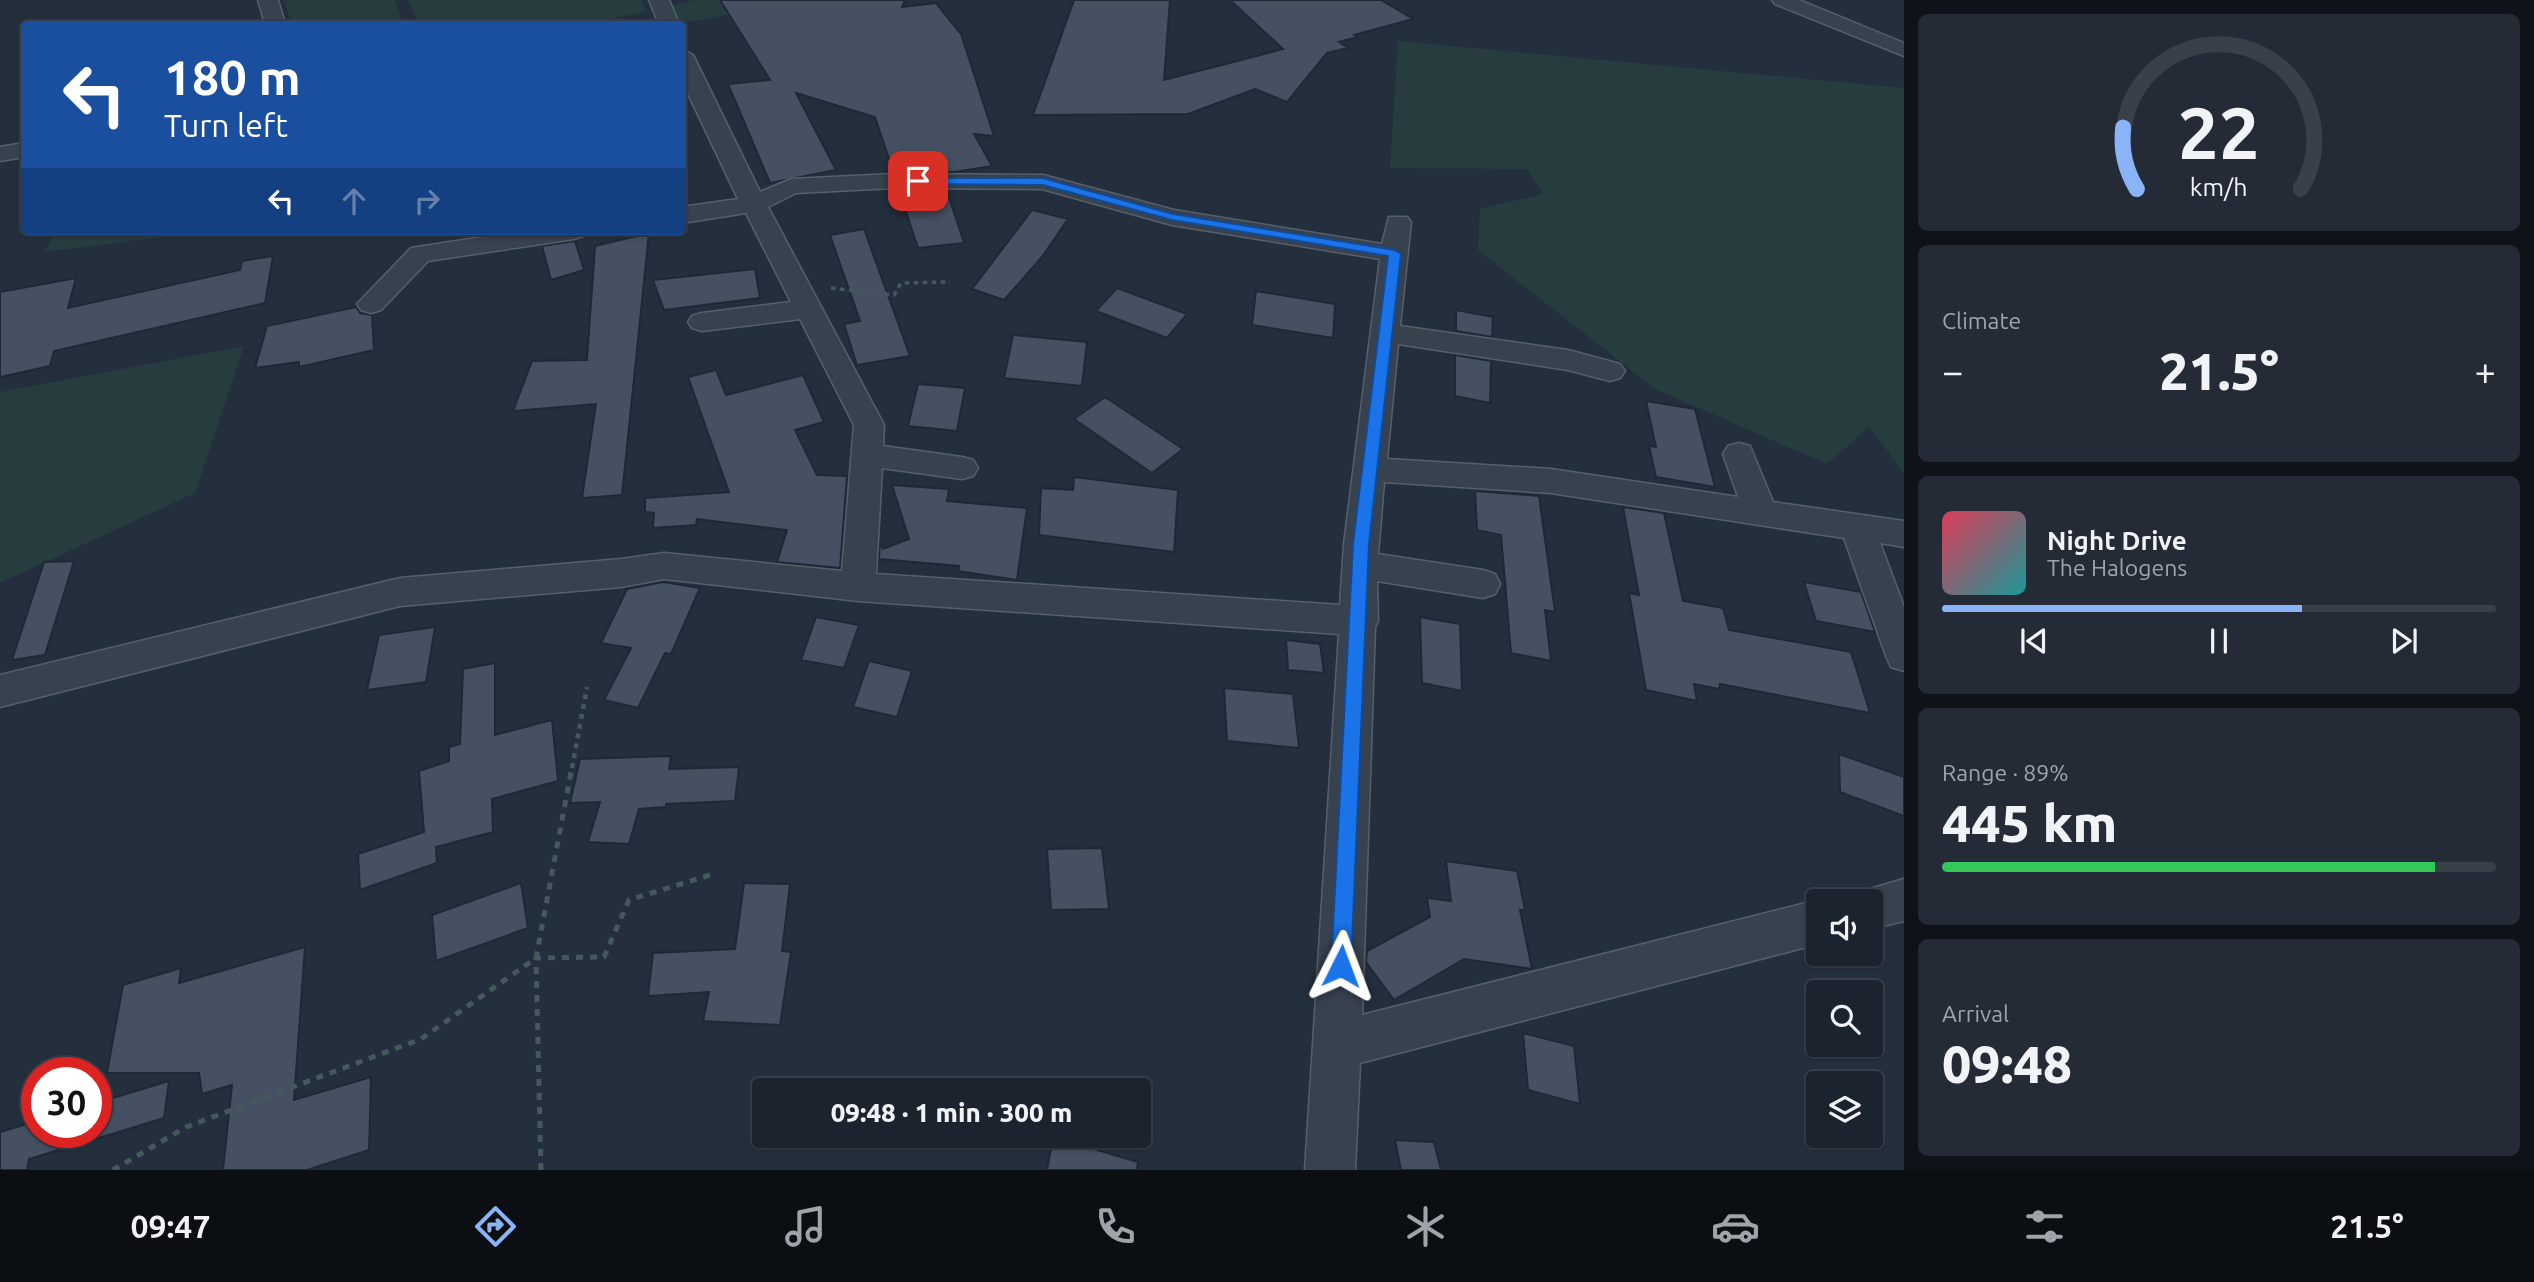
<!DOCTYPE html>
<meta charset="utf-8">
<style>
:root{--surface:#1b232e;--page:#242b36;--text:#f1f3f6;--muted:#a0a4aa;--line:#39404a;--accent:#8ab4f8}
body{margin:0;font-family:Ubuntu,sans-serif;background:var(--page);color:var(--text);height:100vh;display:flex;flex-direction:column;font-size:26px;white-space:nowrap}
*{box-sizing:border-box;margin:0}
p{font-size:23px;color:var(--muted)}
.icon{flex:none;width:38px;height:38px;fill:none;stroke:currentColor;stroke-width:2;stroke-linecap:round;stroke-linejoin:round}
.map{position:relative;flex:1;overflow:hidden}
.sheet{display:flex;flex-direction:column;gap:14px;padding:14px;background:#0f1319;width:630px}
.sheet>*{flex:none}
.guide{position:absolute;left:21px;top:21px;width:665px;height:214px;border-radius:7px;box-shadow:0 2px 5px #0004,0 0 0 2px var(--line);background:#1a4fa0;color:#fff;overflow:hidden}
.tools{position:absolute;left:1806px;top:889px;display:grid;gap:14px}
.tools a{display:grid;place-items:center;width:77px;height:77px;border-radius:7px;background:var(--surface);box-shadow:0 2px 5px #0004,0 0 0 2px var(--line);font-size:35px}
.speed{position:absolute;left:21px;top:1057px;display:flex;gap:14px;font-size:35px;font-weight:700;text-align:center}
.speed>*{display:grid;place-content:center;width:91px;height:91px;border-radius:50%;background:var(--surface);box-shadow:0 2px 5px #0004,0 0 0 2px var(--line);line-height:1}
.speed .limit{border:10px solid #d22;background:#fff;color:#111}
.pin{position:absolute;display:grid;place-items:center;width:60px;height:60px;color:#fff;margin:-30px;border-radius:14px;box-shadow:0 4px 10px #0006}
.me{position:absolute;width:77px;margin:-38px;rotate:3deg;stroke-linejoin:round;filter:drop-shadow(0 0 5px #0008)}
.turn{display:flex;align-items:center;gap:24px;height:147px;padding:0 28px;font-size:32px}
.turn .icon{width:91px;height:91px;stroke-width:2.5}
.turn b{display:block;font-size:49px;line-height:60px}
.lanes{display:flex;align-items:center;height:66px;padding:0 28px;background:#0003;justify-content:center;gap:35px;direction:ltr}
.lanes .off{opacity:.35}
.big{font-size:52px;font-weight:800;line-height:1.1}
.sheet .card{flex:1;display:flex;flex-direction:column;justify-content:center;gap:10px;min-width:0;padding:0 24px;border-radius:10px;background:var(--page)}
.sheet .dial{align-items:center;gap:0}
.dial svg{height:182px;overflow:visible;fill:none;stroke:var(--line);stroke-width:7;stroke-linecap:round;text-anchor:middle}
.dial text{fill:var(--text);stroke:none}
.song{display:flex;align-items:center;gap:21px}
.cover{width:84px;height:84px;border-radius:10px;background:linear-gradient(135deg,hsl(350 70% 55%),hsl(180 70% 35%))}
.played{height:7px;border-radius:4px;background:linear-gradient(90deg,var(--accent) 65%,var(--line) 65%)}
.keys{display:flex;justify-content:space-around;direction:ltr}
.heat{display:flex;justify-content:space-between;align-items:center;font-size:38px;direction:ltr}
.charge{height:10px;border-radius:5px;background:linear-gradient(90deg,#34c759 89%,var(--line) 0)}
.trip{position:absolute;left:752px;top:1078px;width:399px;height:70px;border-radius:7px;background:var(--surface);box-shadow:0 2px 5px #0004,0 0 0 2px var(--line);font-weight:800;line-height:70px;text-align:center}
.tab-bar{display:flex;height:112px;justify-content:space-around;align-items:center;background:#0b0e12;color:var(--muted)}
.tab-bar .icon{width:49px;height:49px}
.tab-bar .selected{color:var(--accent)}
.tab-bar b{font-size:32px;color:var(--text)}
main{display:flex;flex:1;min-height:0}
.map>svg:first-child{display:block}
.green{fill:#263c3f}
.building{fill:#455162;stroke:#1f2835;stroke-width:2}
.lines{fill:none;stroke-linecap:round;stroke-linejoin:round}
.minor-casing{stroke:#565f6c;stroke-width:3}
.path-far2{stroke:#44595c;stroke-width:3.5;stroke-dasharray:4.5 4.5;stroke-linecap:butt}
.path-far1{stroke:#44595c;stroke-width:4.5;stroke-dasharray:5 5;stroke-linecap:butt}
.path{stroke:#44595c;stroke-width:5;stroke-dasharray:7 7;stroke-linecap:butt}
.minor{fill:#38414e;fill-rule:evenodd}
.route{fill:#1a73e8;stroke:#114b97;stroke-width:2}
</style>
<main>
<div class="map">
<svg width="1904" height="1170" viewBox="0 0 1904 1170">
<rect width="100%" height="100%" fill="#242f3e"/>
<path class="green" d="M 284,0 L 395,0 L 403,24 L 292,24 Z
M 408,0 L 641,0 L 646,12 L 581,24 L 419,24 Z
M 694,0 L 722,0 L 733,20 L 726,15 L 681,23 L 670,6 Z
M 1398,41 L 1904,88 L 1904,473 L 1869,427 L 1827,464 L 1655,389 L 1478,250 L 1480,209 L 1543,194 L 1526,169 L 1390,168 Z
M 56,231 L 212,231 L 44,252 Z
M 244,346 L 195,493 L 0,583 L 0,392 Z"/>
<path class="building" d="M 720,0 L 905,0 L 902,7 L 936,3 L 961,34 L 994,136 L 974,134 L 992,166 L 954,172 L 893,171 L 875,117 L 796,93 L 836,170 L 770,183 L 728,84 L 770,80 Z
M 1074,0 L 1170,0 L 1164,80 L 1283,49 L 1230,0 L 1381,0 L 1413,19 L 1354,35 L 1357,37 L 1339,42 L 1348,48 L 1327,53 L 1287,102 L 1255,89 L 1188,114 L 1033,115 Z
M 899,191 L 947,191 L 964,243 L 918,248 Z
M 1032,210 L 1068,219 L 1042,257 L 1004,300 L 972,289 Z
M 864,229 L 910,356 L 857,365 L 844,324 L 860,321 L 830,235 Z
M 649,233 L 622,495 L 582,498 L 596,404 L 513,411 L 532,361 L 587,360 L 595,246 Z
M 575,241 L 584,270 L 551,280 L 542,246 Z
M 273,256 L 265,303 L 54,351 L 50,366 L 0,377 L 0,292 L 76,278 L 68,308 L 240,270 L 242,261 Z
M 755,269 L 760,298 L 664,310 L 653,280 Z
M 1117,288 L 1187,314 L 1167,338 L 1096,311 Z
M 1256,291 L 1335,304 L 1333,338 L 1252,325 Z
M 356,307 L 360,313 L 372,315 L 374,350 L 299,367 L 299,362 L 255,368 L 267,326 Z
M 1456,310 L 1493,317 L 1492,337 L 1456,331 Z
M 1013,335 L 1087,342 L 1082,386 L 1004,378 Z
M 1455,355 L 1491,361 L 1490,403 L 1455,396 Z
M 716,370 L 726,395 L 803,375 L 824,422 L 795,430 L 817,475 L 847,476 L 840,568 L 777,562 L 787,530 L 697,519 L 696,525 L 653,528 L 654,513 L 645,512 L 645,498 L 729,492 L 688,377 Z
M 918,384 L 965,388 L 957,431 L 908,426 Z
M 1105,397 L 1183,449 L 1152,473 L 1074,419 Z
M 1646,401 L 1695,409 L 1715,487 L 1656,477 L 1649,446 L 1656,447 Z
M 1074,477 L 1178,490 L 1174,552 L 1039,535 L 1041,488 L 1073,490 Z
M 892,485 L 949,489 L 947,501 L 1027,508 L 1017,580 L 958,571 L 959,566 L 879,559 L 880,542 L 883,549 L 909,539 Z
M 1475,491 L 1539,496 L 1555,612 L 1545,610 L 1551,661 L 1511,653 L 1501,535 L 1477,530 Z
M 1623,507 L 1664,513 L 1683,601 L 1723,608 L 1729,630 L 1851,652 L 1870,713 L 1720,684 L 1719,689 L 1694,684 L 1697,701 L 1646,690 L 1629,593 L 1639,595 Z
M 74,561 L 45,655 L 12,660 L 44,562 Z
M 663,582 L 700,588 L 671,654 L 665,653 L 638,708 L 604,700 L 631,648 L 601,643 L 627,589 Z
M 1804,582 L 1861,592 L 1875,632 L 1816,621 Z
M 816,617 L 859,625 L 844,668 L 801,660 Z
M 1420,617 L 1460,624 L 1462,691 L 1422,683 Z
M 435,627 L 426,682 L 367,690 L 379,635 Z
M 1286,640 L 1320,644 L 1324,673 L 1288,670 Z
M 869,661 L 912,671 L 897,717 L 853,707 Z
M 495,663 L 495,735 L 552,720 L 558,781 L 492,799 L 493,832 L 436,847 L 437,863 L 360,890 L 358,854 L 424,832 L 419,771 L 449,761 L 449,747 L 460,744 L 463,669 Z
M 1224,688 L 1293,694 L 1299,748 L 1227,741 Z
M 1839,754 L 1904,777 L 1904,816 L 1840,792 Z
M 671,756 L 669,769 L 739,767 L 735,801 L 666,804 L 666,807 L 639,809 L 629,844 L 588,842 L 600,802 L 570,803 L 580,759 Z
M 1102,848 L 1109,909 L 1051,910 L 1047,849 Z
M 1446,861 L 1517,871 L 1525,910 L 1520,910 L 1532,969 L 1464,959 L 1394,1000 L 1366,962 L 1367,951 L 1430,917 L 1427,898 L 1451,901 Z
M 521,883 L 528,928 L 436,961 L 432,915 Z
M 744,883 L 790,884 L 782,951 L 791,952 L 780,1025 L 703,1021 L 709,992 L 648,996 L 653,953 L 735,949 Z
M 305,947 L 294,1100 L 371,1077 L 369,1150 L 307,1170 L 223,1170 L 232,1085 L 202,1094 L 199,1073 L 107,1073 L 123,985 L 181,968 L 179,983 Z
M 1523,1033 L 1574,1046 L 1580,1104 L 1528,1090 Z
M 169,1081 L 164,1118 L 96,1139 L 96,1103 Z
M 37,1121 L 37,1132 L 93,1132 L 94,1139 L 29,1159 L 27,1170 L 0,1170 L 0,1132 Z
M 1053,1137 L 1138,1162 L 1137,1170 L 1047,1170 Z
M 1395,1140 L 1434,1142 L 1441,1170 L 1401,1170 Z"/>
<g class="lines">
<defs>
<path id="minor" d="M 258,0 L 278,0 L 285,24 L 265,24 Z
M 649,0 L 669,0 L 679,24 L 659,24 Z
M 1772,0 L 1799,0 L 1904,43 L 1904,56 L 1775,4 Z
M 682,49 L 693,55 L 760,192 L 791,179 L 893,174 L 1043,175 L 1174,210 L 1382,244 L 1389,217 L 1407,217 L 1411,222 L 1400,326 L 1568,350 L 1620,364 L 1625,371 L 1620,378 L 1610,381 L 1568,370 L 1398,344 L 1387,459 L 1551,469 L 1738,497 L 1723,454 L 1728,446 L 1739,443 L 1750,446 L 1773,502 L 1904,521 L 1904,547 L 1880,543 L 1904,607 L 1904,671 L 1891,667 L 1886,656 L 1844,538 L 1551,493 L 1384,482 L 1378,554 L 1483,570 L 1495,574 L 1500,584 L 1495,594 L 1483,598 L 1377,581 L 1378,621 L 1375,627 L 1362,1015 L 1818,900 L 1818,944 L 1360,1063 L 1355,1170 L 1305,1170 L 1339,634 L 858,601 L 664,579 L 621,587 L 400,606 L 0,707 L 0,675 L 400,578 L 621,559 L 664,553 L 842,571 L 854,425 L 800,319 L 702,331 L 692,328 L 688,322 L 692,316 L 702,313 L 791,302 L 746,213 L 682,223 L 682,207 L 738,199 L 682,81 ZM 893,188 L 1042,189 L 1172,225 L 1380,259 L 1344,544 L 1340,605 L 876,574 L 882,468 L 962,479 L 973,476 L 978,468 L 973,460 L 962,457 L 883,446 L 884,425 L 768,207 L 796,193 Z
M 24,143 L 24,157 L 0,161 L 0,147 Z
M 522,231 L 587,231 L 583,236 L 574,239 L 428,261 L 381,310 L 371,313 L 361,310 L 357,304 L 411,248 Z
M 1904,879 L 1904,921 L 1871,929 L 1871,901 L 1852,901 L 1856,893 Z"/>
</defs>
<use href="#minor" class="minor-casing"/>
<path class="path-far2" d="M 831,288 L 894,295 L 901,283 L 950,282"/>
<path class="path-far1" d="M 572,768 L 587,687"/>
<path class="path" d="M 113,1170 L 186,1127 L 421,1039 L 536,958 L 572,767
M 541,1170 L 536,958 L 604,957 L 629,900 L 713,874"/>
<use href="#minor" class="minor"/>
</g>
<path class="route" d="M 918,178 L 1043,178 L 1173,214 L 1395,250 L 1401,254 L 1369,544 L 1351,966 L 1348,973 L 1341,976 L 1334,973 L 1331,966 L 1353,544 L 1388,256 L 1172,220 L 1043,185 L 914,184 L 914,179 Z"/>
</svg>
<div class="tools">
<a><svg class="icon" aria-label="sound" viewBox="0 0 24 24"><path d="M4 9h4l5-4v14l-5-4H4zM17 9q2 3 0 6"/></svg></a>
<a><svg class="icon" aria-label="search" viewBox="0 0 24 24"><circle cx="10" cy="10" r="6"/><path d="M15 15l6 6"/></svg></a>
<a><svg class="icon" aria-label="layers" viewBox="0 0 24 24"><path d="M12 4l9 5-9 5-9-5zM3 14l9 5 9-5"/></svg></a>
</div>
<div class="speed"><div class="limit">30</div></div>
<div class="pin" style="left:918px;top:181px;background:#d93025"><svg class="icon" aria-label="arrive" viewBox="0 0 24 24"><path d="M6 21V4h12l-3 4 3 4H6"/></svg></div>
<svg class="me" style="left:1341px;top:966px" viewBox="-20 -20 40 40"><path d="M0-17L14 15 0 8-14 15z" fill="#1a73e8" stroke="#fff" stroke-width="4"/></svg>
<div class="trip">09:48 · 1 min · 300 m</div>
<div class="guide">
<div class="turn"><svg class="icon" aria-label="left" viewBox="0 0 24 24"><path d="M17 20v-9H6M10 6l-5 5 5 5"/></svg><div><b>180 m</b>Turn left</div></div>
<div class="lanes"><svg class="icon" aria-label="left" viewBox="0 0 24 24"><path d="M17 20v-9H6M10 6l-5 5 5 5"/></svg><svg class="icon off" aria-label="ahead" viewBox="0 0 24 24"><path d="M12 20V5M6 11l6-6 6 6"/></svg><svg class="icon off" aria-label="right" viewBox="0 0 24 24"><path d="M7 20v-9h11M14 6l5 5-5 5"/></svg></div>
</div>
</div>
<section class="sheet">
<div class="card dial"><svg viewBox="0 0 100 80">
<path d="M14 69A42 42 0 1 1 86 69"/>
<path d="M14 69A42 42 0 0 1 8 42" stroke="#8ab4f8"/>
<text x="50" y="56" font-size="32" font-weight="700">22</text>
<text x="50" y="72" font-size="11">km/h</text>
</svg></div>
<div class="card"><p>Climate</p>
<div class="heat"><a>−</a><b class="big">21.5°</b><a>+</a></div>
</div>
<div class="card">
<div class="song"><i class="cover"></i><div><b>Night Drive</b><p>The Halogens</p></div></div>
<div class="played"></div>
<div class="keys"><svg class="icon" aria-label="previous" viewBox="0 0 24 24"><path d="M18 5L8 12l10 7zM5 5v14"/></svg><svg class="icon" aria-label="pause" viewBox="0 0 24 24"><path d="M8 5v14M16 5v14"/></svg><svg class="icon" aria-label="next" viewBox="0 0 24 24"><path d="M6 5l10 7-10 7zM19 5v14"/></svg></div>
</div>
<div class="card"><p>Range · 89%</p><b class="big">445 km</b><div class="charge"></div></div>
<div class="card"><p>Arrival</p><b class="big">09:48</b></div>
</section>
</main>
<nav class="tab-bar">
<b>09:47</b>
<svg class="icon selected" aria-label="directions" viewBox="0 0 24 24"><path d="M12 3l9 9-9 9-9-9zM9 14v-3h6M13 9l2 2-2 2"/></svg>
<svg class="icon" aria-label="music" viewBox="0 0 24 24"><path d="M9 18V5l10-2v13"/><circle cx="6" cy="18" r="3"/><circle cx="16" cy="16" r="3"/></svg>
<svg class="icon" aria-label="phone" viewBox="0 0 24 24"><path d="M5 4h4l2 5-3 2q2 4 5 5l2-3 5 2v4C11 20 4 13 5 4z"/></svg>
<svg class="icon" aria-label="climate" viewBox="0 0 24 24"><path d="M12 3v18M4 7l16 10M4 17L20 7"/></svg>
<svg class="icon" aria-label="car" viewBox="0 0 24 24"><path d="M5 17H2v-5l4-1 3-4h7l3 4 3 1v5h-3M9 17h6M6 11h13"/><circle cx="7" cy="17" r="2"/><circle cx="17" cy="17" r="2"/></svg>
<svg class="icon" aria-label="filters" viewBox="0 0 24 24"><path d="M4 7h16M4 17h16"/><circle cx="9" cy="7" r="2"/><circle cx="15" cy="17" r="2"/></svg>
<b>21.5°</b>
</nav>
